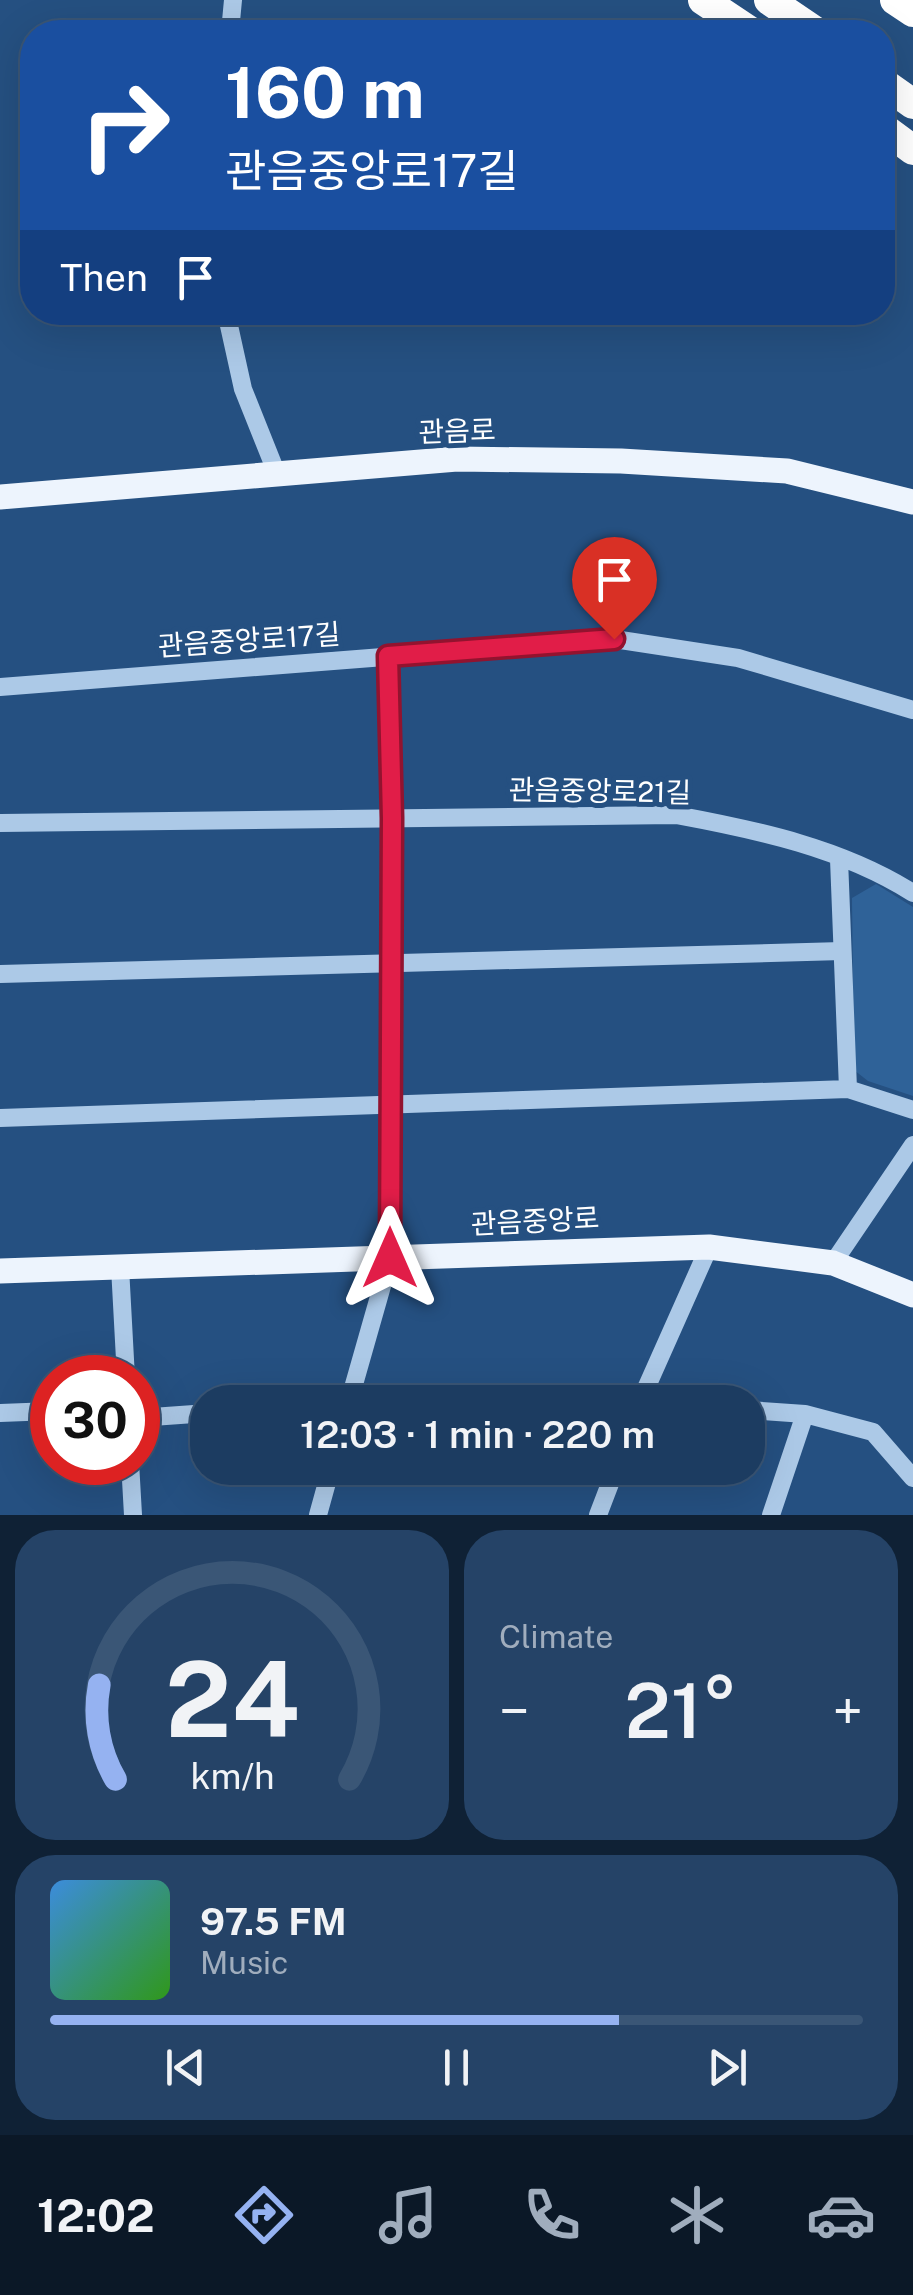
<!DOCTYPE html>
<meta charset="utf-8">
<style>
:root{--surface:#1c3c61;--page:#254367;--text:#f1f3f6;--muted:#a0adbd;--line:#3a5676;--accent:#95b2f1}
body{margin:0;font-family:"Public Sans","Noto Sans KR",sans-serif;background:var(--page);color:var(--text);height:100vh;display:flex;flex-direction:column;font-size:38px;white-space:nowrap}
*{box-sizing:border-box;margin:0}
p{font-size:32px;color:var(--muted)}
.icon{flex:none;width:55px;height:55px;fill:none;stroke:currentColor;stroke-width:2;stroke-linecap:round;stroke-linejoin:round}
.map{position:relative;height:1515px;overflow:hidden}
.drawer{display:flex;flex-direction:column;gap:15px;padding:15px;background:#0f2135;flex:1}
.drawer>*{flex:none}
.top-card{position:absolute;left:20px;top:20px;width:875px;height:305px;border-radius:40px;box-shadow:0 10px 40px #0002,0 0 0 2px var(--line);background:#1a4fa0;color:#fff;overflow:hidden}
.speed{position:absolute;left:30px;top:1355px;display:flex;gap:20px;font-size:50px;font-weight:700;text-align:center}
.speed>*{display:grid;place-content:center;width:130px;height:130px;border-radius:50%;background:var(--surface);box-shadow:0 10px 40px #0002,0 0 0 2px var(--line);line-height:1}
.speed .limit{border:15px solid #d22;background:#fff;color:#111}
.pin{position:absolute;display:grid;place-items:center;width:85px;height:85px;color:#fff;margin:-102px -42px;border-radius:50% 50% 50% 0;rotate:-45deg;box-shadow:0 0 10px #0007}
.pin .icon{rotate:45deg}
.me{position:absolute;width:110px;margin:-55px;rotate:0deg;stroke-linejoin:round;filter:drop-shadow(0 0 8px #0008)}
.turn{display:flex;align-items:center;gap:35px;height:210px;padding:0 40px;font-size:45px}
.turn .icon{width:130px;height:130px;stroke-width:2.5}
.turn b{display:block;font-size:70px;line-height:85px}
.then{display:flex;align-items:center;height:95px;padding:0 40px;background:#0003;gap:20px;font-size:38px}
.big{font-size:75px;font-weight:600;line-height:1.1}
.drawer .widget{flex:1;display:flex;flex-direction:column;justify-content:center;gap:15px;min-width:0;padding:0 35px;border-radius:40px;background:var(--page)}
.drawer .dial{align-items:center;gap:0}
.dial svg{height:260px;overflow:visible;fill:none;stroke:var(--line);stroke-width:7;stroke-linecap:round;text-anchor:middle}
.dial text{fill:var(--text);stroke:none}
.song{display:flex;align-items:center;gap:30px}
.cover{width:120px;height:120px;border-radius:15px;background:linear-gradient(135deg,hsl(210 70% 55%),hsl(110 70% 35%))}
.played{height:10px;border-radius:5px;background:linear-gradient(90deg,var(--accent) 70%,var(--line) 70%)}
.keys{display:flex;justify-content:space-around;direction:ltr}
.heat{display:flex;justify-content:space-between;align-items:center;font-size:55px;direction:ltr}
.drawer .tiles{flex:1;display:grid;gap:15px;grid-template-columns:1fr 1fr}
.widget:last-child{grid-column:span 2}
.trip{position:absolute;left:190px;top:1385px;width:575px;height:100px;border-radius:40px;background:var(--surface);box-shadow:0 10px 40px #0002,0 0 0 2px var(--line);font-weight:600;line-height:100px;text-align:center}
.menu{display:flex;height:160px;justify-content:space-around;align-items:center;background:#0b1827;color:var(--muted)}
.menu .icon{width:70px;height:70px}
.menu .selected{color:var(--accent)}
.menu b{font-size:45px;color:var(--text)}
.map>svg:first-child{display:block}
.green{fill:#2f6298}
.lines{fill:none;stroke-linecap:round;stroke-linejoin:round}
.minor{stroke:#acc9e7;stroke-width:18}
.major{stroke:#edf4fd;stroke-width:25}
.highway{stroke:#fff;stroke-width:30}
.route-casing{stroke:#92132f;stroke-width:25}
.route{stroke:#e11d48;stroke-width:18}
.labels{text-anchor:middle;stroke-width:10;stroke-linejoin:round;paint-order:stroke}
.street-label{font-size:28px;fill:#fff;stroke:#255081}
</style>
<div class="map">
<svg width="913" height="1515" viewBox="0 0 913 1515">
<rect width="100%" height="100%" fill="#255081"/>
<path class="green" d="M 876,884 L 913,907 L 913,1096 L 868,1081 L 854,1070 L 852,898 Z"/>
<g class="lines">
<path class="minor" d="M 230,32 L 233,0
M 226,312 L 243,389 L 277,474
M 0,687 L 614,639 L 738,658 L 913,710
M 0,823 L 676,815 C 757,830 842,848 913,893
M 839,859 L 848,1089
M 0,974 L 842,951
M 0,1118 L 848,1089 L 913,1110
M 833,1263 L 913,1145
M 120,1267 L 126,1378
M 349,1402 L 390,1258 L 392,818 L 388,656
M 640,1402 L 709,1247
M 748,1410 L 805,1414 L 873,1432 L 913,1478
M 0,1413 L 52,1411
M 138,1418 L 208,1413
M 130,1462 L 133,1515
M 318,1515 L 331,1468
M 598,1515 L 616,1468
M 771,1515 L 805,1414"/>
<path class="major" d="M 0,497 L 457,459 L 621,461 L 787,471 L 913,502
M 0,1271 L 709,1247 L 833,1263 L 913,1295"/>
<path class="highway" d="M 703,0 L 751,32
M 769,0 L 816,32
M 895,0 L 913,12
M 882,82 L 913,104
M 882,127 L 913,150"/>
</g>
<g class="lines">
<defs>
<path id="route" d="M 390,1258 L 392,818 L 388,656 L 614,639"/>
</defs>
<use href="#route" class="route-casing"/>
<use href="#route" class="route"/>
</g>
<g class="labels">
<g class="street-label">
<text transform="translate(457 431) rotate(-2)" y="10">관음로</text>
<text transform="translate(249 640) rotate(-4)" y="10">관음중앙로17길</text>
<text transform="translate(600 791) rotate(1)" y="10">관음중앙로21길</text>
<text transform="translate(535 1221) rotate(-3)" y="10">관음중앙로</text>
</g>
</g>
</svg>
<div class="speed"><div class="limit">30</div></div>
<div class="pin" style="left:614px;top:639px;background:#d93025"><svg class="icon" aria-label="arrive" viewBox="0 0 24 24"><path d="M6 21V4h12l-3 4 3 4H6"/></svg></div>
<svg class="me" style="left:390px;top:1258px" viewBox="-20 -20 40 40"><path d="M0-17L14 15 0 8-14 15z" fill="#e11d48" stroke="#fff" stroke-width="4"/></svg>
<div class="trip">12:03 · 1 min · 220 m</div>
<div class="top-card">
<div class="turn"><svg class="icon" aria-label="right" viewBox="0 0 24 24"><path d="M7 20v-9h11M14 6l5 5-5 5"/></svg><div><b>160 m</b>관음중앙로17길</div></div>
<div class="then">Then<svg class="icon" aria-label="arrive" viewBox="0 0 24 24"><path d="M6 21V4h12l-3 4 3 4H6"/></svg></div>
</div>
</div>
<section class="drawer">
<div class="tiles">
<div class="widget dial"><svg viewBox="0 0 100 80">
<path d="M14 69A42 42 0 1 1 86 69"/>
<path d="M14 69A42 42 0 0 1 9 40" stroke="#95b2f1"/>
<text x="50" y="56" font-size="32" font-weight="700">24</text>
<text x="50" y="72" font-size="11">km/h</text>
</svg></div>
<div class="widget"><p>Climate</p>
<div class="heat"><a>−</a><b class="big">21°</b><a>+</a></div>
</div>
<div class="widget">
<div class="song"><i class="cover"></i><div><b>97.5 FM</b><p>Music</p></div></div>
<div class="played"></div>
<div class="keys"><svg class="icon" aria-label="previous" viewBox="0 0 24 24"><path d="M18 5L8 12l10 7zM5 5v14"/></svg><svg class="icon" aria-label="pause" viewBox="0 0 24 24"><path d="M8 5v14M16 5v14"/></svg><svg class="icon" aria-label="next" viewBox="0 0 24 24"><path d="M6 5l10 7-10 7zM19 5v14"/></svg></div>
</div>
</div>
</section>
<nav class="menu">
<b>12:02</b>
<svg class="icon selected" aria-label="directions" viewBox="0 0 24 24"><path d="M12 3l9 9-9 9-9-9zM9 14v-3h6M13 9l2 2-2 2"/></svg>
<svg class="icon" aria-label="music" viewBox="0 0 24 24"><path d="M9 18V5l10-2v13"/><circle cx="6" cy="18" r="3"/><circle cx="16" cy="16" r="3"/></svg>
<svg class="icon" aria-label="phone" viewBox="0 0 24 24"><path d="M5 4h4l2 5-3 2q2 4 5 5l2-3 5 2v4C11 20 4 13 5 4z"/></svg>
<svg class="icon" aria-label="climate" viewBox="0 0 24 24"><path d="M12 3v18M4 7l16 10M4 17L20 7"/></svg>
<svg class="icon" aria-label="car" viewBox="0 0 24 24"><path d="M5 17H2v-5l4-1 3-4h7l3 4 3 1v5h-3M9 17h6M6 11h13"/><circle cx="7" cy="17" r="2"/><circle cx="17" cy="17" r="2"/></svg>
</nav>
